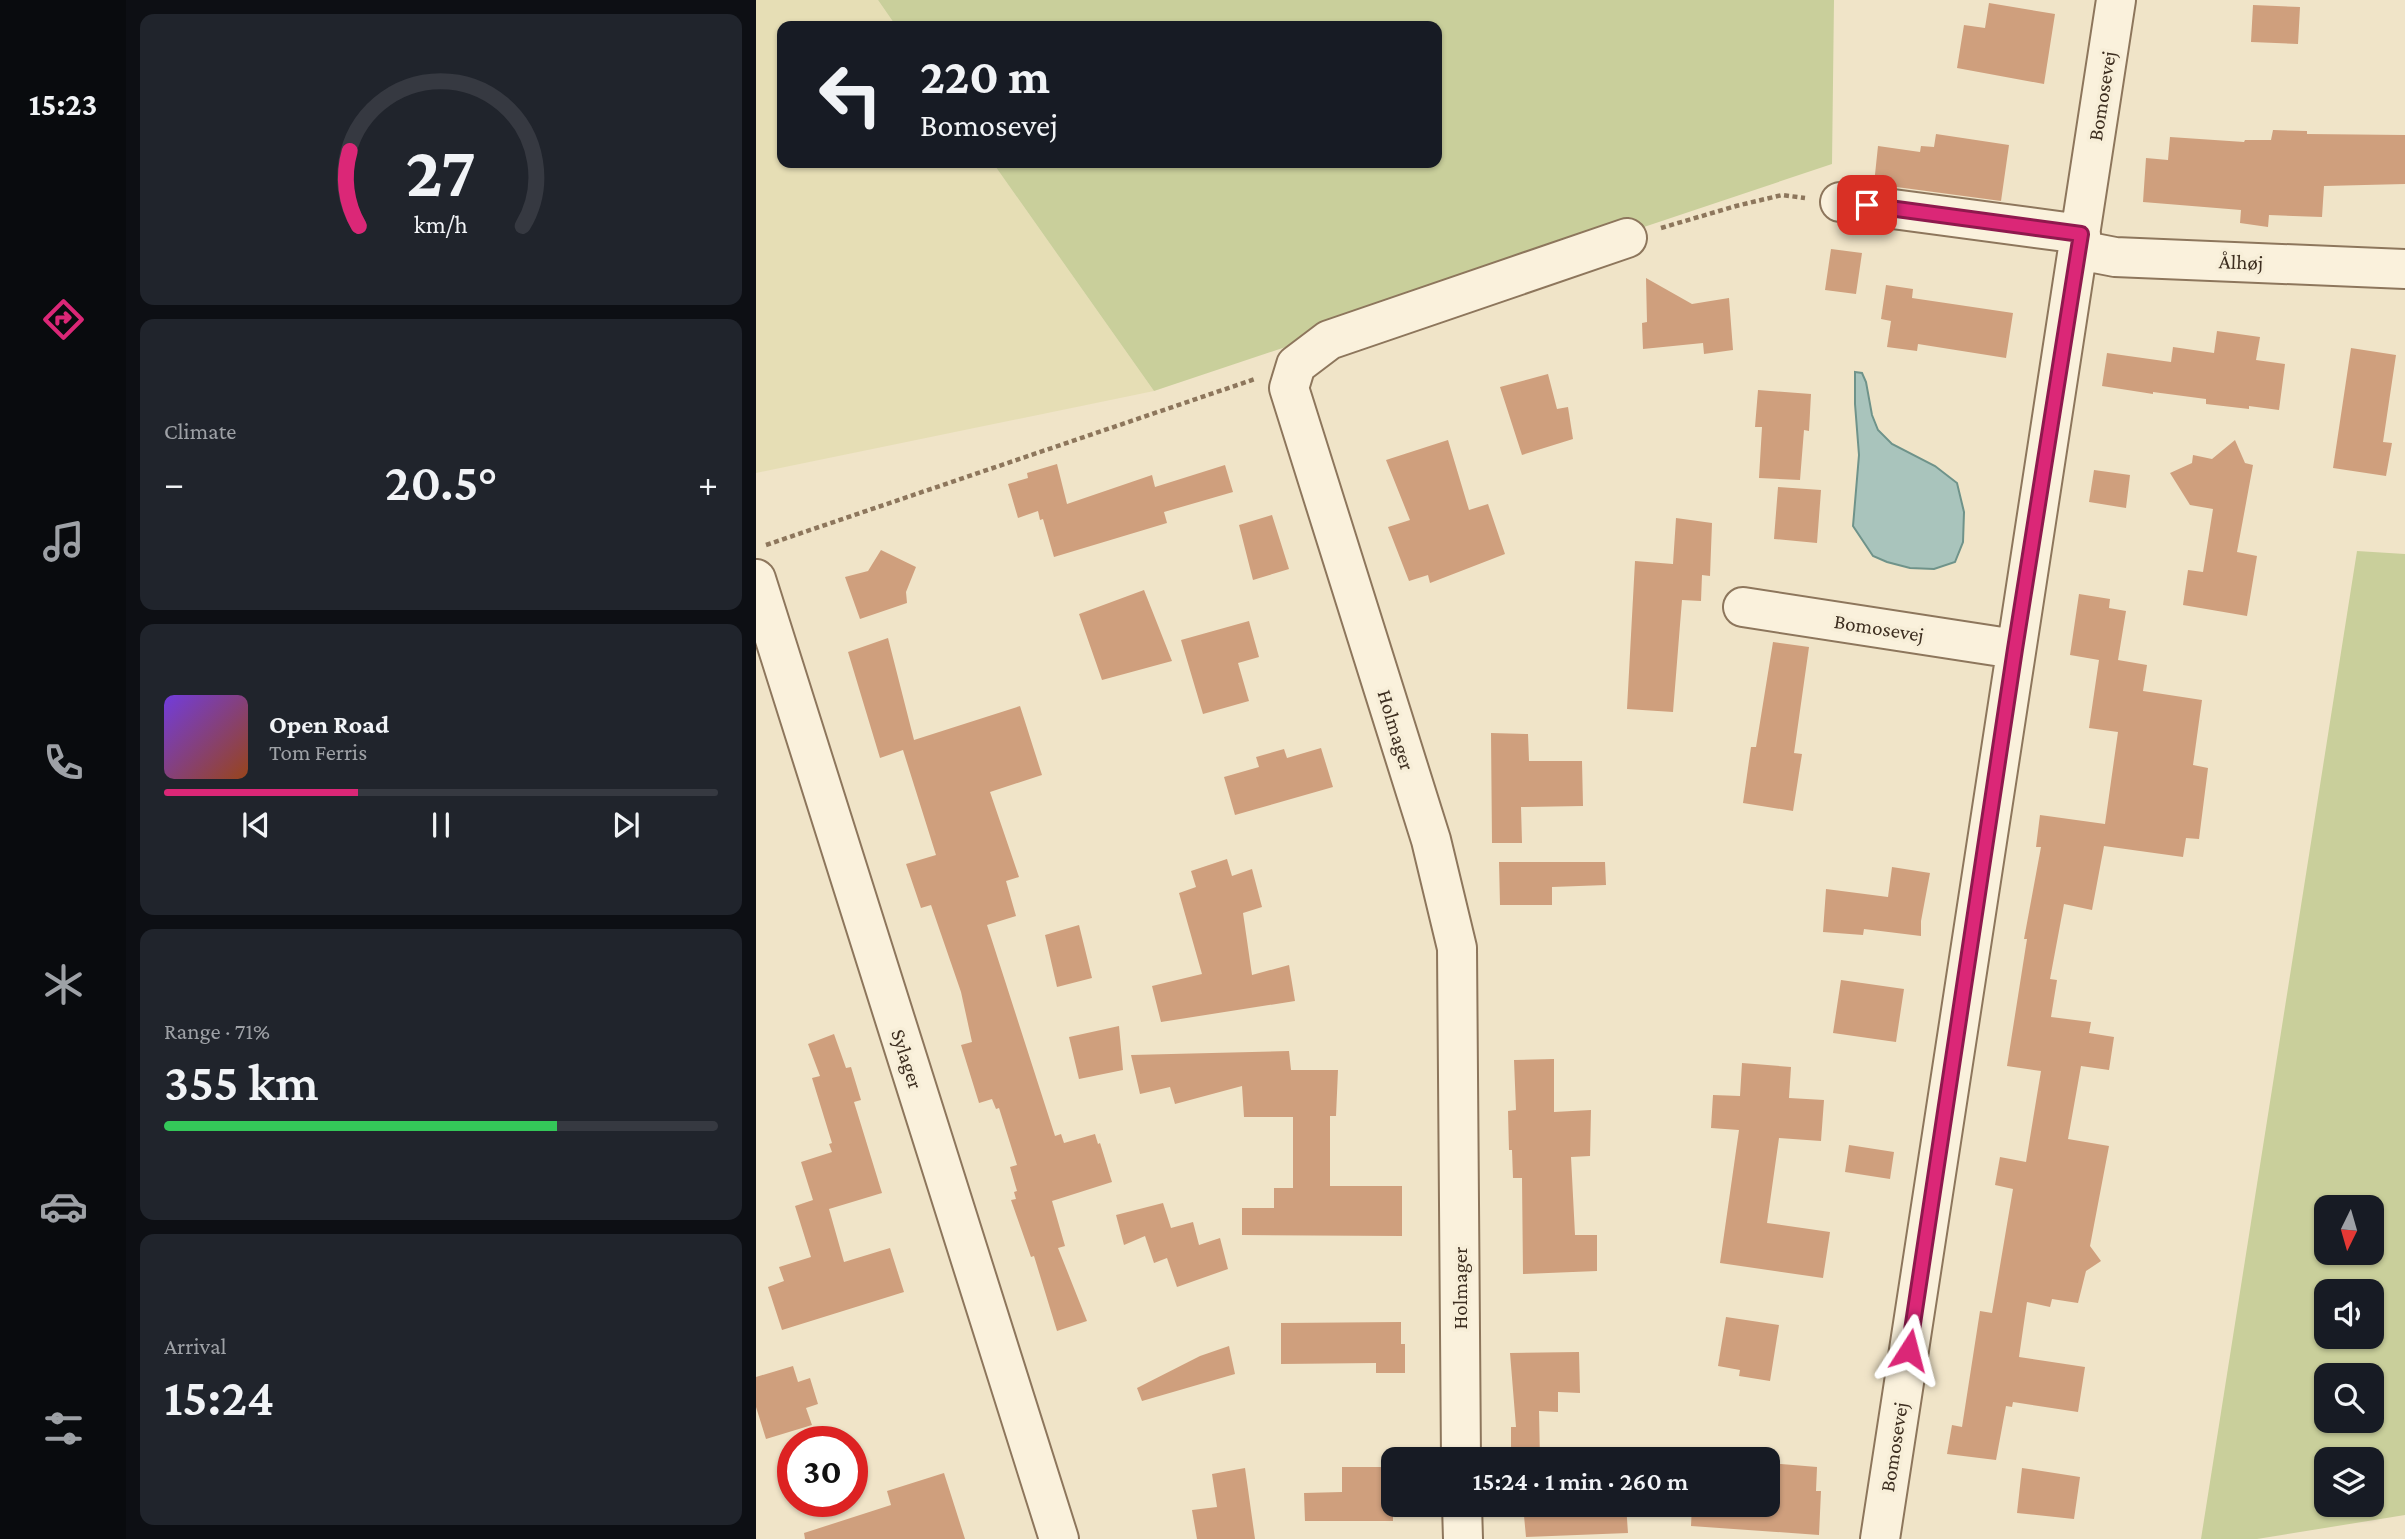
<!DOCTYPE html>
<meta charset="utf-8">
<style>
:root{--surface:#171b24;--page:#20242c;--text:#f1f3f6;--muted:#9ea1a6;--line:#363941;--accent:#db2777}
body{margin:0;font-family:"Crimson Pro",serif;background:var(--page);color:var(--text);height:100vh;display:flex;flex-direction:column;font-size:26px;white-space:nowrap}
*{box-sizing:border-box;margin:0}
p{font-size:23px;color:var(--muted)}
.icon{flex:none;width:38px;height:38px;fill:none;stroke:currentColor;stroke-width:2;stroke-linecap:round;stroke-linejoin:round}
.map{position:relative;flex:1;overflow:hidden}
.panel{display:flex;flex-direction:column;gap:14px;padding:14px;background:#0d0f14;width:630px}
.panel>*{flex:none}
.guide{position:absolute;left:21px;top:21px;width:665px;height:147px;border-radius:14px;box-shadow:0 2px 5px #0004;background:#171b24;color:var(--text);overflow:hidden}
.needle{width:46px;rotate:185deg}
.controls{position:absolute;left:1558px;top:1195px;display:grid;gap:14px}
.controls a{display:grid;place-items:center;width:70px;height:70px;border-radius:14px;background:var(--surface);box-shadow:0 2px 5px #0004;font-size:35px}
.speed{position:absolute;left:21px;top:1426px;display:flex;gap:14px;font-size:35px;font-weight:700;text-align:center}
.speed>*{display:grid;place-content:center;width:91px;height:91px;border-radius:50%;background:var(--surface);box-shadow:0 2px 5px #0004;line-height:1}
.speed .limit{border:10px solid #d22;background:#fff;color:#111}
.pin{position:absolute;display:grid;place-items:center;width:60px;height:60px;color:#fff;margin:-30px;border-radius:14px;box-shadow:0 4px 10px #0006}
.me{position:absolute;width:77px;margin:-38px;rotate:9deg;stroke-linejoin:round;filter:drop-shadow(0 0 5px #0008)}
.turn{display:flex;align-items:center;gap:24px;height:147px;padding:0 28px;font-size:32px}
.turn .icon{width:91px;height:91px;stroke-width:2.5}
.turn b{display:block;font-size:49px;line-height:60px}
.big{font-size:52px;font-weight:600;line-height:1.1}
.panel .card{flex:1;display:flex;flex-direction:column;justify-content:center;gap:10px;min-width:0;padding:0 24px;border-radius:14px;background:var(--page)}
.panel .dial{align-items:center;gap:0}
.dial svg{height:182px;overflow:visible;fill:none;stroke:var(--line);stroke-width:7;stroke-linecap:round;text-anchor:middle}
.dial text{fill:var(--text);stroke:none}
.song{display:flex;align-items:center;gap:21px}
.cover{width:84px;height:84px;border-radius:10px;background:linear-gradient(135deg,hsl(260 70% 55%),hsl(20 70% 35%))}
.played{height:7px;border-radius:4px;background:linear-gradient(90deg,var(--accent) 35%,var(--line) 35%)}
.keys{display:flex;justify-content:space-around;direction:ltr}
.heat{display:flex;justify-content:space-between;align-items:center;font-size:38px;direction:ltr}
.charge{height:10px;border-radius:5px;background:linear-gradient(90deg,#34c759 71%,var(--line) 0)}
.trip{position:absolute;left:625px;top:1447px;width:399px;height:70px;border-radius:14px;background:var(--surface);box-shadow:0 2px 5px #0004;font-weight:600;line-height:70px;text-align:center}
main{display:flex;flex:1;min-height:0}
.menu{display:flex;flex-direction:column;width:126px;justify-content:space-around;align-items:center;background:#090b0e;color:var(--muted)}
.menu .icon{width:49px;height:49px}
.menu .active{color:var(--accent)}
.menu b{font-size:32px;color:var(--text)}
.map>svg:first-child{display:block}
.farmland{fill:#e6deb5}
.green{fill:#c9cf9b;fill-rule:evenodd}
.water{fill:#a9c4bc;stroke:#6f938a;stroke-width:2}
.building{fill:#cf9f7d}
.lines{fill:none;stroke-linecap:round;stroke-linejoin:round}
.minor-casing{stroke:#8d765c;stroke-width:42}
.path{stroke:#8d765c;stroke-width:4.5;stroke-dasharray:5 3.5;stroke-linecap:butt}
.minor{stroke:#faf1dc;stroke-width:38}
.route-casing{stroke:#8e194d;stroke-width:18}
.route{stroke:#db2777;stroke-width:12}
.labels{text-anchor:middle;stroke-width:7;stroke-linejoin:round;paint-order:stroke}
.street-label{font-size:21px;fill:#3d2e20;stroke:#f7eed8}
</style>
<main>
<nav class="menu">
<b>15:23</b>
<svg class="icon active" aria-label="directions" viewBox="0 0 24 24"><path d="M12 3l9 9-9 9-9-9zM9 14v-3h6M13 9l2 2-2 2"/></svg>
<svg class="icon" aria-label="music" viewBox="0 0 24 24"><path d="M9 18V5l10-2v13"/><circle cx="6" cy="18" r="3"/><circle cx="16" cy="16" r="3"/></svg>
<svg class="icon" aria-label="phone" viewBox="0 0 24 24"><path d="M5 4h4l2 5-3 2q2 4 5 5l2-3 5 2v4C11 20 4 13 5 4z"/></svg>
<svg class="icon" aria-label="climate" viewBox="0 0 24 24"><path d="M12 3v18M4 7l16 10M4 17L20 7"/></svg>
<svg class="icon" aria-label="car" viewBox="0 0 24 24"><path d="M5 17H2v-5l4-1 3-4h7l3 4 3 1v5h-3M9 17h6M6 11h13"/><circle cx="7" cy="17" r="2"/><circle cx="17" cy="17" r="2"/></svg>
<svg class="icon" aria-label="filters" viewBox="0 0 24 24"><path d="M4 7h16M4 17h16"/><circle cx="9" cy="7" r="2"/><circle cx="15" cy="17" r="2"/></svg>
</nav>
<section class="panel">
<div class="card dial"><svg viewBox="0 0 100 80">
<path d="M14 69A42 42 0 1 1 86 69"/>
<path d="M14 69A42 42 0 0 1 10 36" stroke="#db2777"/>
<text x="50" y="56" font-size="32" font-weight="700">27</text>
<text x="50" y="72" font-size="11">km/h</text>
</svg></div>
<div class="card"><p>Climate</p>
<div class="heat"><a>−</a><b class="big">20.5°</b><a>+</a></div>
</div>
<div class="card">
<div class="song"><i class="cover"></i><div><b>Open Road</b><p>Tom Ferris</p></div></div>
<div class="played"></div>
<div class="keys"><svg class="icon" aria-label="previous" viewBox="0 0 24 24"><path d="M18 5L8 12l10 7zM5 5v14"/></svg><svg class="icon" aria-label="pause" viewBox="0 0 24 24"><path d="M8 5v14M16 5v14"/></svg><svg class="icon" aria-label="next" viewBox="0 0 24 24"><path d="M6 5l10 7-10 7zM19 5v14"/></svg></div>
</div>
<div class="card"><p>Range · 71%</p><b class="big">355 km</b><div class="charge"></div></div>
<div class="card"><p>Arrival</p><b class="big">15:24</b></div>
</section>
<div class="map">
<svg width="1649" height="1539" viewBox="0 0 1649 1539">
<rect width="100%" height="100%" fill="#f0e4c8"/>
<path class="farmland" d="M 0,0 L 122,0 L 140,26 L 26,26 L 26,163 L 237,163 L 398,391 L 0,473 Z"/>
<path class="green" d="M 122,0 L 1078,0 L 1076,164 L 398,391 L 237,163 L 681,163 L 681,26 L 140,26 Z
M 1601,551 L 1649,554 L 1649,1515 L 1501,1539 L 1445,1539 ZM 1570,1208 L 1615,1208 L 1615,1253 L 1570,1253 ZM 1570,1292 L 1615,1292 L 1615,1337 L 1570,1337 ZM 1570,1376 L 1615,1376 L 1615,1421 L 1570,1421 ZM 1570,1460 L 1615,1460 L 1615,1505 L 1570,1505 Z"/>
<path class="water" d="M 1099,372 L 1106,373 L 1110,382 L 1116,415 L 1122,430 L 1136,444 L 1179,466 L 1201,483 L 1208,512 L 1207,542 L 1199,562 L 1178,569 L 1154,568 L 1131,562 L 1117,556 L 1097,526 L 1103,455 L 1099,404 Z"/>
<path class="building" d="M 1233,3 L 1299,14 L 1288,84 L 1201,68 L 1208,25 L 1229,28 Z
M 1497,5 L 1544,7 L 1542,44 L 1495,42 Z
M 1517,130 L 1551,131 L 1551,134 L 1649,135 L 1649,184 L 1568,186 L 1566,217 L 1513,215 L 1512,227 L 1484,223 L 1485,210 L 1387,202 L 1390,158 L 1412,160 L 1414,137 L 1488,142 L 1489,140 L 1515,140 Z
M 1180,134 L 1253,145 L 1245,201 L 1118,184 L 1122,146 L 1164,152 L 1165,146 L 1178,147 Z
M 1075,249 L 1106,253 L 1100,294 L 1069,290 Z
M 890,278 L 936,304 L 973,298 L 977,350 L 948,354 L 947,343 L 887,349 L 886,323 L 891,322 Z
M 1130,285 L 1157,289 L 1156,298 L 1257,313 L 1250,358 L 1162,344 L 1161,351 L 1131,347 L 1135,321 L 1125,319 Z
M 1461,331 L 1504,337 L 1500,360 L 1529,364 L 1523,410 L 1493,406 L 1493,409 L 1450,404 L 1450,399 L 1397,392 L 1397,394 L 1346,386 L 1351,353 L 1415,362 L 1417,347 L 1458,353 Z
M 1595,348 L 1640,355 L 1627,442 L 1636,443 L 1630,476 L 1577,468 Z
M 792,374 L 801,409 L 812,407 L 817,439 L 766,455 L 744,387 Z
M 1002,390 L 1055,394 L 1053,431 L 1048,430 L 1044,480 L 1003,478 L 1006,427 L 999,427 Z
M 692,440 L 713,510 L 732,504 L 749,554 L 674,583 L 672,575 L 653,581 L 632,527 L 654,520 L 630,460 Z
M 1479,440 L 1489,463 L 1497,465 L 1481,552 L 1501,556 L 1491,616 L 1427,605 L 1432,570 L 1447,572 L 1457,509 L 1434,505 L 1414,473 L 1436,463 L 1437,455 L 1456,459 Z
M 301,464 L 311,504 L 396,475 L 399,487 L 469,465 L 477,492 L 408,512 L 411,523 L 298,557 L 287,519 L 284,520 L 282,511 L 262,518 L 252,484 L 272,478 L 271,473 Z
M 1338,470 L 1374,475 L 1370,508 L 1333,502 Z
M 1022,487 L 1065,490 L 1061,543 L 1018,539 Z
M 516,515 L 533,569 L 497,580 L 483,525 Z
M 920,518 L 956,523 L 954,576 L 946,575 L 945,601 L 926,600 L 917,712 L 871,709 L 879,561 L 917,564 Z
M 125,550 L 160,567 L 150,592 L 151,603 L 104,619 L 89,577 L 112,571 Z
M 388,590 L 416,661 L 346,680 L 323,614 Z
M 1323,594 L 1354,599 L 1353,608 L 1370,611 L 1362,660 L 1391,665 L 1387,691 L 1446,700 L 1437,765 L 1452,768 L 1443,839 L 1430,838 L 1427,857 L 1348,846 L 1336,910 L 1308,904 L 1294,979 L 1301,980 L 1295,1017 L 1335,1022 L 1333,1033 L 1358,1037 L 1353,1070 L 1325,1066 L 1312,1139 L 1353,1146 L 1334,1246 L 1345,1261 L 1330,1271 L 1322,1303 L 1296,1299 L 1294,1307 L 1271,1302 L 1263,1357 L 1329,1367 L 1322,1412 L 1257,1402 L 1256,1407 L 1250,1406 L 1240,1460 L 1191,1454 L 1196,1425 L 1206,1427 L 1224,1311 L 1236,1313 L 1257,1189 L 1239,1185 L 1244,1157 L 1270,1162 L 1285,1071 L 1251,1066 L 1271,939 L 1268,939 L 1285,847 L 1280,847 L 1284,815 L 1349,824 L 1362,732 L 1333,728 L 1343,660 L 1314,655 Z
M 493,621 L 503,657 L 482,663 L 493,701 L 447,714 L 425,640 Z
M 132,638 L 158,740 L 264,706 L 286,775 L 234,792 L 263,877 L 250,881 L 260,916 L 231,925 L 299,1136 L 305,1134 L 308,1143 L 339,1134 L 342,1144 L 344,1143 L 356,1182 L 296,1201 L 309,1246 L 302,1248 L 331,1321 L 301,1331 L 278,1256 L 275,1257 L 255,1200 L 260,1199 L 258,1192 L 261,1191 L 254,1167 L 261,1165 L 243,1108 L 240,1109 L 236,1099 L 223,1103 L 205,1045 L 216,1042 L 205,992 L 175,905 L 165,908 L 150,864 L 180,855 L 147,750 L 124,758 L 92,652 Z
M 1017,642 L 1053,647 L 1038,753 L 1046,754 L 1037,811 L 987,803 L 995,747 L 1000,747 Z
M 735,733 L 772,734 L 773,761 L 826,761 L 827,806 L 765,807 L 766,843 L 736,843 Z
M 565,748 L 577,787 L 479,815 L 468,777 L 503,767 L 500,757 L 528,749 L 531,758 Z
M 471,859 L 476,876 L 496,869 L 506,907 L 487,913 L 496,975 L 533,965 L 539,1001 L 405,1022 L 396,986 L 446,974 L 423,893 L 440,887 L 435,871 Z
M 743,862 L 849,862 L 850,885 L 796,887 L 796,905 L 744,905 Z
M 1136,867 L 1174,873 L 1165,921 L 1165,936 L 1108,929 L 1107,935 L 1067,932 L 1070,889 L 1132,897 Z
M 323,925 L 336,978 L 301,987 L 289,935 Z
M 1085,980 L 1148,989 L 1140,1042 L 1077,1033 Z
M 363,1026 L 367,1070 L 323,1079 L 313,1037 Z
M 78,1034 L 90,1068 L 95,1067 L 105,1100 L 98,1102 L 126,1193 L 73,1209 L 88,1262 L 134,1248 L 148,1292 L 26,1330 L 12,1287 L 28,1281 L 23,1267 L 55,1257 L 39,1206 L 57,1200 L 45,1162 L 76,1152 L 73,1144 L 76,1143 L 56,1078 L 64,1076 L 52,1044 Z
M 533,1051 L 535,1070 L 582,1070 L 580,1116 L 574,1116 L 574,1186 L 646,1186 L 646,1236 L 486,1235 L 486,1208 L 518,1208 L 518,1188 L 537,1188 L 537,1117 L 488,1117 L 486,1086 L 419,1104 L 414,1087 L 384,1094 L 375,1055 Z
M 798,1059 L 798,1112 L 835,1110 L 834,1156 L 815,1157 L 819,1235 L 841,1235 L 841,1271 L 767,1274 L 766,1178 L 757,1178 L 756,1150 L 753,1150 L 752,1111 L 760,1110 L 758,1060 Z
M 986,1063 L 1035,1067 L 1033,1098 L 1068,1100 L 1065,1141 L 1023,1138 L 1011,1223 L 1074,1232 L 1067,1278 L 964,1263 L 983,1130 L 955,1128 L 957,1095 L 984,1096 Z
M 1093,1145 L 1138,1152 L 1134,1179 L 1089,1172 Z
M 407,1203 L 415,1228 L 437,1222 L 443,1245 L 464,1238 L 472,1269 L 421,1287 L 411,1258 L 398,1263 L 389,1236 L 368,1245 L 360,1215 Z
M 970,1317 L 1023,1325 L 1014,1381 L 983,1376 L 984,1370 L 962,1366 Z
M 645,1322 L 645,1344 L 649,1344 L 649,1373 L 620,1373 L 620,1363 L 525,1364 L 525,1323 Z
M 473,1346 L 479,1374 L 386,1401 L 381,1388 L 444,1356 Z
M 823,1352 L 824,1393 L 802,1392 L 802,1412 L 783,1411 L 784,1460 L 755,1460 L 755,1427 L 760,1427 L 754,1353 Z
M 37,1366 L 42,1382 L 54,1378 L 62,1404 L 50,1408 L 56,1425 L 10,1439 L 0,1407 L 0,1377 Z
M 1012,1463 L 1061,1467 L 1060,1491 L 1065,1491 L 1063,1535 L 935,1526 L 936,1505 L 1012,1505 Z
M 586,1467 L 637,1467 L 637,1521 L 549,1521 L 548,1493 L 586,1492 Z
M 489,1468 L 499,1539 L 441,1539 L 436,1510 L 461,1507 L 456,1474 Z
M 1266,1468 L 1324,1477 L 1318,1519 L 1261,1513 Z
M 188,1473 L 209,1539 L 49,1539 L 48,1533 L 135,1505 L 131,1491 Z
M 767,1505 L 870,1505 L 872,1533 L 770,1537 Z"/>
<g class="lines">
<defs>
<path id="minor" d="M 1084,202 L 1325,234
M 1323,250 L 1359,257 L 1649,269
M 0,579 L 303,1539
M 987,607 L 1259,649
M 705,1460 L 701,948 L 675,840 L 533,388 L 540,365 L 573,340 L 871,238
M 706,1505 L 707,1539
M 1124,1539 L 1360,0"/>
</defs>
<use href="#minor" class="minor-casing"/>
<path class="path" d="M 905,228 L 980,206 L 1026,195 L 1049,198
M 10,545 L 499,379"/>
<use href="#minor" class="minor"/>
</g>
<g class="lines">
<defs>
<path id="route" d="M 1111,205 L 1325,234 L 1259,649 L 1153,1350"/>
</defs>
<use href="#route" class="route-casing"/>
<use href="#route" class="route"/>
</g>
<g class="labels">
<g class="street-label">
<text transform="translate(1346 96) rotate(-81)" y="7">Bomosevej</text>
<text transform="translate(1485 262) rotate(2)" y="7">Ålhøj</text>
<text transform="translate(1123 628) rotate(9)" y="7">Bomosevej</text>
<text transform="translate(640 730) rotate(73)" y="7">Holmager</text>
<text transform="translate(151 1059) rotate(72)" y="7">Sylager</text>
<text transform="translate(704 1288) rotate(-90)" y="7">Holmager</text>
<text transform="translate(1138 1447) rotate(-81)" y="7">Bomosevej</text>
</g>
</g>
</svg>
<div class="controls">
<a><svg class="needle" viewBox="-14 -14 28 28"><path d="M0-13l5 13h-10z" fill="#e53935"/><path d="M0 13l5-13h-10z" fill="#9ea1a6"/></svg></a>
<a><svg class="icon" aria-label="sound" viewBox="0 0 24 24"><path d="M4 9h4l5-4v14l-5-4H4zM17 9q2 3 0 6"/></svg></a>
<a><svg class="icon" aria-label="search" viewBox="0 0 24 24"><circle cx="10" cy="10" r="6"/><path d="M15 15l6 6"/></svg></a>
<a><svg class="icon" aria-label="layers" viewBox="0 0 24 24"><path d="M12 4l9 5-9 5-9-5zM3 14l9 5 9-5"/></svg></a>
</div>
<div class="speed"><div class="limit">30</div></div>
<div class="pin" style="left:1111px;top:205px;background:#d93025"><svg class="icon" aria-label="arrive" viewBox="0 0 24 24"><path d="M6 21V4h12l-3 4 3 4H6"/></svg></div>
<svg class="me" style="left:1153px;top:1350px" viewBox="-20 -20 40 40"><path d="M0-17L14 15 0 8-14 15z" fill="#db2777" stroke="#fff" stroke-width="4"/></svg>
<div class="trip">15:24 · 1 min · 260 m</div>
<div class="guide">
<div class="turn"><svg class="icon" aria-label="left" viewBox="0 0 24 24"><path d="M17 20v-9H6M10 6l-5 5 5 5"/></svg><div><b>220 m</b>Bomosevej</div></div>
</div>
</div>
</main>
